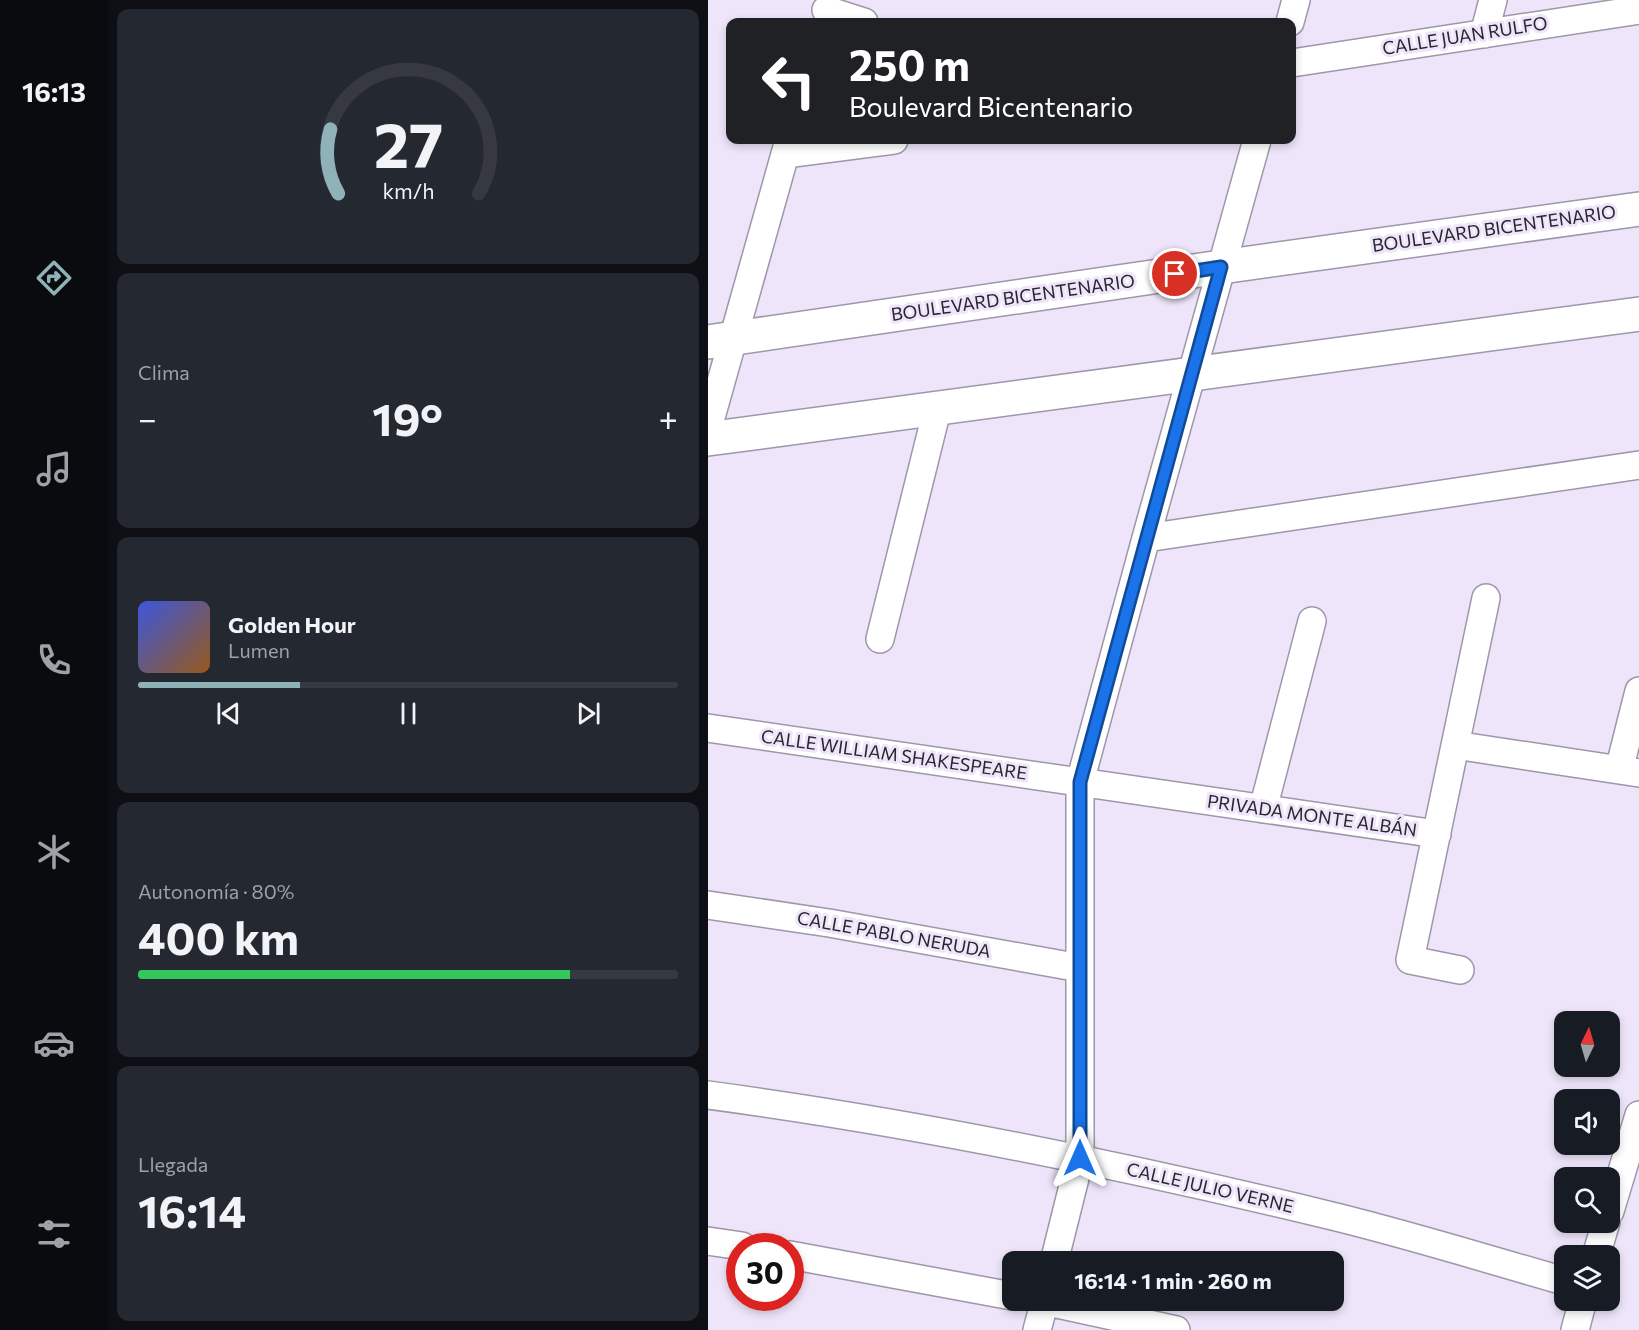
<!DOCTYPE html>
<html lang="es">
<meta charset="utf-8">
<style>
:root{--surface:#171b24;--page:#242831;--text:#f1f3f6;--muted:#9ea1a6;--line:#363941;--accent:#8fb2b9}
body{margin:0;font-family:Commissioner,sans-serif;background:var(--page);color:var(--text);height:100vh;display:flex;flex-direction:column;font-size:22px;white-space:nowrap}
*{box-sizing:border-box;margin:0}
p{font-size:20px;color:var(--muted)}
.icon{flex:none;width:33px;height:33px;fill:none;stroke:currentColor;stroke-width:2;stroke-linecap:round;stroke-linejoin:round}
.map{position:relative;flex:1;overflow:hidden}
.details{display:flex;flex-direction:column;gap:9px;padding:9px;background:#0d0f14;width:600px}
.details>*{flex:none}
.top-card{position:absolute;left:18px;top:18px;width:570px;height:126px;border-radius:12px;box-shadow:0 3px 9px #0003;background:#202124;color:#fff;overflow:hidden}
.needle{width:39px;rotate:5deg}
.tools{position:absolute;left:846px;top:1011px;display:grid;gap:12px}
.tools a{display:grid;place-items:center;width:66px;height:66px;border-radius:12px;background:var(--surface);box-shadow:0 3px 9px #0003;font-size:30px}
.speed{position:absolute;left:18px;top:1233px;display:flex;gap:12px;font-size:30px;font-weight:700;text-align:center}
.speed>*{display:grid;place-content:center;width:78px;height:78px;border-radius:50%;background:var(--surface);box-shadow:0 3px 9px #0003;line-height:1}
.speed .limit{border:9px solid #d22;background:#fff;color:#111}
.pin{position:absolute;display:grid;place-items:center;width:51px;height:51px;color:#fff;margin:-26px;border:3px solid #fff;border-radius:50%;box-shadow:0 2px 6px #0007}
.me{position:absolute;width:66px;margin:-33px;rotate:0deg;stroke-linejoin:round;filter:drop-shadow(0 0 4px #0008)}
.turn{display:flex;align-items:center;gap:21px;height:126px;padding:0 24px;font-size:27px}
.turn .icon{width:78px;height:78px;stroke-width:2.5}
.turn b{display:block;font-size:42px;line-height:51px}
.big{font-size:45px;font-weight:700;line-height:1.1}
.details .widget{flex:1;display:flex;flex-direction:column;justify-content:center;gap:9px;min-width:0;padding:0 21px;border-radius:12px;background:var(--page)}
.details .dial{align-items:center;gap:0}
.dial svg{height:156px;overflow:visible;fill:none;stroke:var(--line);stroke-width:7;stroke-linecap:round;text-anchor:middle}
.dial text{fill:var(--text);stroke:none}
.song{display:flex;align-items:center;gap:18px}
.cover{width:72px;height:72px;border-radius:9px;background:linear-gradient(135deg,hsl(230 70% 55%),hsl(30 70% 35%))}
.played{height:6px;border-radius:3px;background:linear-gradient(90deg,var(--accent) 30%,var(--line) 30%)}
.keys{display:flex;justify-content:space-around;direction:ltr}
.heat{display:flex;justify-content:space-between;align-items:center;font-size:33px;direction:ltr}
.charge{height:9px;border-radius:4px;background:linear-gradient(90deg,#34c759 80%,var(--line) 0)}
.trip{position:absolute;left:294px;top:1251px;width:342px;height:60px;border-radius:12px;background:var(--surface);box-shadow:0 3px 9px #0003;font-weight:700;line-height:60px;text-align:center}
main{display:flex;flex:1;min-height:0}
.dock{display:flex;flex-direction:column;width:108px;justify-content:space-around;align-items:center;background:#090b0e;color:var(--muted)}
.dock .icon{width:42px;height:42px}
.dock .selected{color:var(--accent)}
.dock b{font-size:27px;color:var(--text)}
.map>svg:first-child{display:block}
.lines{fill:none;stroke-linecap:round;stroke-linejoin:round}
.street-casing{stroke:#9e96a9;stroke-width:30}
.secondary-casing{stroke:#9e96a9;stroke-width:36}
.street{stroke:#fff;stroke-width:27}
.secondary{stroke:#fff;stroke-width:33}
.route-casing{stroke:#114b97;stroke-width:15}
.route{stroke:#1a73e8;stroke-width:10}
.labels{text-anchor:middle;stroke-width:6;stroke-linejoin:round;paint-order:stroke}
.street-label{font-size:18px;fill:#29262e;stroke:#eee5fa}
</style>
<main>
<nav class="dock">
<b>16:13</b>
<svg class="icon selected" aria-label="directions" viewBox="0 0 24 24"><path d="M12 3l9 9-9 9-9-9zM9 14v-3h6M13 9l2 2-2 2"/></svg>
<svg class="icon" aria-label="music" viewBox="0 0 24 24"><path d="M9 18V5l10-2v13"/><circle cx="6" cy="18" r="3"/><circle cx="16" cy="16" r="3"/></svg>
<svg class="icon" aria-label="phone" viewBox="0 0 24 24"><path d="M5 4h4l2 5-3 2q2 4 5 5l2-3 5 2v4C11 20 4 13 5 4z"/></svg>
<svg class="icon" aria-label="climate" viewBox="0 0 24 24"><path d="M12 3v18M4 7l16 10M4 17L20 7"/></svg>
<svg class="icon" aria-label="car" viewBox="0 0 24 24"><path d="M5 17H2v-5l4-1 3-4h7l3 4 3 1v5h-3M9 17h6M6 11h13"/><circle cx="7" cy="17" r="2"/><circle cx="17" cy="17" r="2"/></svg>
<svg class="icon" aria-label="filters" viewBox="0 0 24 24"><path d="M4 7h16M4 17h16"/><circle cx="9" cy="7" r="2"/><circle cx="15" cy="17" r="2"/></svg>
</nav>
<section class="details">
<div class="widget dial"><svg viewBox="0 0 100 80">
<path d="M14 69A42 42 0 1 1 86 69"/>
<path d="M14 69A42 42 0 0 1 10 36" stroke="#8fb2b9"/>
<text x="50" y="56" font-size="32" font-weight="700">27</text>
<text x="50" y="72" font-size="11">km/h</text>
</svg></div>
<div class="widget"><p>Clima</p>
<div class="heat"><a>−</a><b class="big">19°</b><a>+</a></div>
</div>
<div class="widget">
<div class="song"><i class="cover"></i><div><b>Golden Hour</b><p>Lumen</p></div></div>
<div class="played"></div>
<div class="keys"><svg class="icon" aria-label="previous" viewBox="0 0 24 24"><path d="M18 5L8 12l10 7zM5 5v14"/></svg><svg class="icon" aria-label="pause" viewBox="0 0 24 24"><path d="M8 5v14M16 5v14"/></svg><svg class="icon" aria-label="next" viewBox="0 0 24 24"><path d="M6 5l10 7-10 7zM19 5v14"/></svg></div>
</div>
<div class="widget"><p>Autonomía · 80%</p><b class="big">400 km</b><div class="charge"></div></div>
<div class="widget"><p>Llegada</p><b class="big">16:14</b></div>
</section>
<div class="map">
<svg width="931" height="1330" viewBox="0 0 931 1330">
<rect width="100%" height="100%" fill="#eee5fa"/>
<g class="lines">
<defs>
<path id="street" d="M 118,10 L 156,22
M 582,22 L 588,0
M 776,34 L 785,0
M 584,63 L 931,10
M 77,154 L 186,140
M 0,428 L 81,140
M 438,538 L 931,465
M 172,639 L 229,410
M 0,728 L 729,834
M 747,745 L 931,773
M 911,770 L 931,691
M 555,809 L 604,621
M 0,905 L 121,923 L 372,968
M 752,970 L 702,960 L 778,598
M 0,1095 C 210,1123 418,1166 624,1216 C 702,1235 779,1259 856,1281
M 902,1211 L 931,1115
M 0,1241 L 34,1246
M 82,1255 L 304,1296
M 888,1256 L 898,1222
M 346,1262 L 372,1158 L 372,782 L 438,538 L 549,140
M 331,1300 L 468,1330
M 329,1330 L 337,1300
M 867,1330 L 875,1300"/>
<path id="secondary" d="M 0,342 L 513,267 L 931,209
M 0,439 C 311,400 621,355 931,314"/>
</defs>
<use href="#street" class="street-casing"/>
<use href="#secondary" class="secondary-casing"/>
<use href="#street" class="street"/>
<use href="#secondary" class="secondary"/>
</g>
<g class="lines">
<defs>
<path id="route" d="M 372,1158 L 372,782 L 513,267 L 467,274"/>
</defs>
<use href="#route" class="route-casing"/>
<use href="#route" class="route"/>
</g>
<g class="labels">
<g class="street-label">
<text transform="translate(757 36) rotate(-9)" y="6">CALLE JUAN RULFO</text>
<text transform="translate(786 229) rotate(-8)" y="6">BOULEVARD BICENTENARIO</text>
<text transform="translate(305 298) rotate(-8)" y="6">BOULEVARD BICENTENARIO</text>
<text transform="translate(186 755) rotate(8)" y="6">CALLE WILLIAM SHAKESPEARE</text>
<text transform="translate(604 816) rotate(8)" y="6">PRIVADA MONTE ALBÁN</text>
<text transform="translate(186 935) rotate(10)" y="6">CALLE PABLO NERUDA</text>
<text transform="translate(502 1188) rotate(13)" y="6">CALLE JULIO VERNE</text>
</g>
</g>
</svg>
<div class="tools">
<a><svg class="needle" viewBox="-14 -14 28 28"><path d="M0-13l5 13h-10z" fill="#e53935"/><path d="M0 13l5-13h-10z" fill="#9ea1a6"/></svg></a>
<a><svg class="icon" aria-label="sound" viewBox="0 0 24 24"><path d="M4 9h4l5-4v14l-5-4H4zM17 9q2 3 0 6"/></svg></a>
<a><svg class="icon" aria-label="search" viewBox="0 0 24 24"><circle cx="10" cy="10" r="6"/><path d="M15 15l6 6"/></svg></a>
<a><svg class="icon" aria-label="layers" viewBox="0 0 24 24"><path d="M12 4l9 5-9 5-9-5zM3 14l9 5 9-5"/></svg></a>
</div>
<div class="speed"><div class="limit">30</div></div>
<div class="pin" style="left:467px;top:274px;background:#d93025"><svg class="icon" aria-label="arrive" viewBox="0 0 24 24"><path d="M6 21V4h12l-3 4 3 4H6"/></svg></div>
<svg class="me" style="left:372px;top:1158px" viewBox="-20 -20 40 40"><path d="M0-17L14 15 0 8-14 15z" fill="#1a73e8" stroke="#fff" stroke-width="4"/></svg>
<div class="trip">16:14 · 1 min · 260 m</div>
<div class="top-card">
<div class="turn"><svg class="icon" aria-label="left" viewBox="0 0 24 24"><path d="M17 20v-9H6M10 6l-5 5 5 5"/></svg><div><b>250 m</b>Boulevard Bicentenario</div></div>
</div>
</div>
</main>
